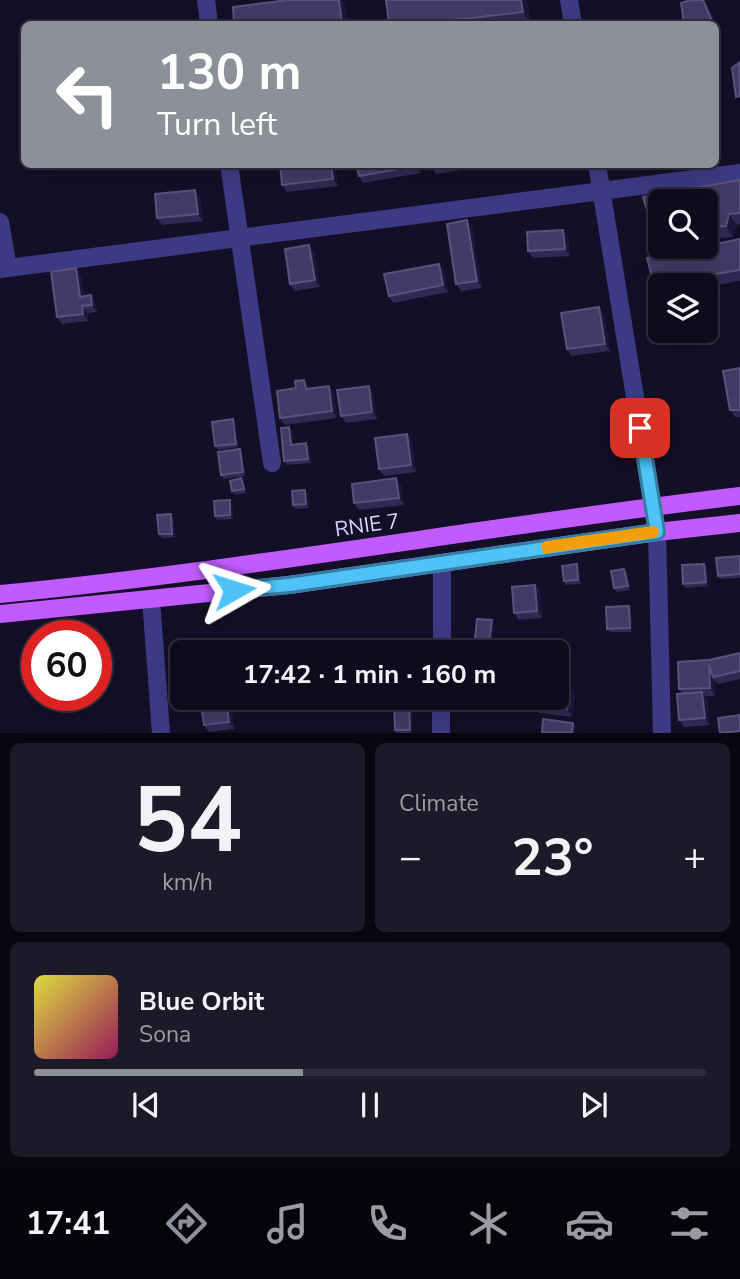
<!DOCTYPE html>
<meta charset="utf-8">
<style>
:root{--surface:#0e0b1c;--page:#1c1929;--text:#f1f3f6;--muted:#9b9ba3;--line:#2e2b3b;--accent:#8c9099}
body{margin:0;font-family:"Nunito Sans",sans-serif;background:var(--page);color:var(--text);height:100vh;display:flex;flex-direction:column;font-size:26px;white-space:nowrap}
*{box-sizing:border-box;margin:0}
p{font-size:23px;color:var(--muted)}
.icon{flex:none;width:38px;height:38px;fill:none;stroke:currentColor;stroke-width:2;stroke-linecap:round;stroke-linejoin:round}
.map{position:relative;height:733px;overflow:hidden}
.drawer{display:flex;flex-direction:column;gap:10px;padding:10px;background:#08060f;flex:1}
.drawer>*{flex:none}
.top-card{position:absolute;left:21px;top:21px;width:698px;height:147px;border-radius:10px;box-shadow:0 7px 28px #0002,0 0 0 2px var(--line);background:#8c9099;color:#fff;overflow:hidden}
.buttons{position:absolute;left:648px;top:189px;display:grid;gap:14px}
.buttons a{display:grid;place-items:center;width:70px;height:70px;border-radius:10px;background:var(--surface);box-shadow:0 7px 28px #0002,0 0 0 2px var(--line);font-size:35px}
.speed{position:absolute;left:21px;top:620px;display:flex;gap:14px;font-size:35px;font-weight:700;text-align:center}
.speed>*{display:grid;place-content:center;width:91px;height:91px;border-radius:50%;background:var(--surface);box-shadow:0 7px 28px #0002,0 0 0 2px var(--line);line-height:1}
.speed .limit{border:10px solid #d22;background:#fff;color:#111}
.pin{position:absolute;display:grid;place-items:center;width:60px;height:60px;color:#fff;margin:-30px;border-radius:14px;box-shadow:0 4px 10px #0006}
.me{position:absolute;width:77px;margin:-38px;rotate:84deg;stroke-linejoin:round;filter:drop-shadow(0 0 5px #0008)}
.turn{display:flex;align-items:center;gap:24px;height:147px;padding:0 21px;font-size:32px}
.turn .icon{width:91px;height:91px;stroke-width:2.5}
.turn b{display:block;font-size:49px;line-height:60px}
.big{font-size:52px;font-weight:700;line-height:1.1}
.drawer .card{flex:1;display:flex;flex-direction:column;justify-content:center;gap:10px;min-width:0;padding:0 24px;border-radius:10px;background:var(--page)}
.drawer .dial{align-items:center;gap:0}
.dial b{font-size:91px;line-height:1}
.song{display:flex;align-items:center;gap:21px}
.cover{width:84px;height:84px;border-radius:10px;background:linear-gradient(135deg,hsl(60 70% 55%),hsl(330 70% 35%))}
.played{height:7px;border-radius:4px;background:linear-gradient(90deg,var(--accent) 40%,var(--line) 40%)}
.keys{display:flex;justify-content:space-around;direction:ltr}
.heat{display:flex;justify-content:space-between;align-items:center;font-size:38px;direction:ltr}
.drawer .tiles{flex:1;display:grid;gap:10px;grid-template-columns:1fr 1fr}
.card:last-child{grid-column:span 2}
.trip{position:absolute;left:170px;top:640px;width:399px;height:70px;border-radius:10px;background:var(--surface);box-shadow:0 7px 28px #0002,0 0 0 2px var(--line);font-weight:700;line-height:70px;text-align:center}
.tab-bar{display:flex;height:112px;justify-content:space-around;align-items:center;background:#06040b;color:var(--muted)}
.tab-bar .icon{width:49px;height:49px}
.tab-bar .selected{color:var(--accent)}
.tab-bar b{font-size:32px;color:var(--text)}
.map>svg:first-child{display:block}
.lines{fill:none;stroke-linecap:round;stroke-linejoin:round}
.street{stroke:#3d3a85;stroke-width:18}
.primary{stroke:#c25bff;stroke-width:18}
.wall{fill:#312854}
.shaded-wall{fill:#1d163a}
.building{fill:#433a66;stroke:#5a527e;stroke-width:2}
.route-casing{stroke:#337fa1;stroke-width:18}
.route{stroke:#4fc3f7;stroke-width:12}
.slow{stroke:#f59e0b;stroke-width:12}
.labels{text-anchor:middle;stroke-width:7;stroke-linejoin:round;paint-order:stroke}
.street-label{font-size:21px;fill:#d9d4ff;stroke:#130f26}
</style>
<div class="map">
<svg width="740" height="733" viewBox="0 0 740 733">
<rect width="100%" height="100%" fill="#130f26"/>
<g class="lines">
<path class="street" d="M 206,0 L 209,24
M 569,0 L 573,24
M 229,164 L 272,463
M 597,164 L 657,532 L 662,733
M 0,222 L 8,268
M 0,269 L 740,173
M 151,599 L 161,733
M 442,653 L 442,563
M 441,733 L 441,698"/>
<path class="primary" d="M 0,594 C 248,570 493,525 740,496
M 0,614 L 289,585 L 657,532 L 740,523"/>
</g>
<path class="wall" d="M 386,0 L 527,0 L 530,22 L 512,24 L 389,24 Z
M 707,4 L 716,24 L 684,24 Z
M 335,164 L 338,186 L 287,192 L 282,185 Z
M 356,164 L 419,164 L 421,173 L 363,183 L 359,176 Z
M 430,164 L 500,164 L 436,174 Z
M 740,180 L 740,224 L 737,225 L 733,237 L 705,239 L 705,201 L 660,201 L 660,241 L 654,233 L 643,197 Z
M 200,197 L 203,221 L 162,225 L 157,218 Z
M 467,220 L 472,227 L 482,288 L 461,291 L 456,284 Z
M 563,230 L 568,237 L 570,256 L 533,258 L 528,251 Z
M 740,239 L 740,281 L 705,287 L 705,285 L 660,285 L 660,292 L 654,284 Z
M 309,245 L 314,252 L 320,287 L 295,291 L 290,284 Z
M 439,264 L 444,271 L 448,292 L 393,303 L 389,296 Z
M 76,268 L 81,275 L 84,296 L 95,302 L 97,312 L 87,313 L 88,321 L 62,324 L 57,317 Z
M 604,314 L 610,351 L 571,356 L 567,349 Z
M 740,368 L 740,417 L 735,417 L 730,410 Z
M 304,380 L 309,389 L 329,386 L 334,393 L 337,418 L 285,425 L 280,418 L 296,388 Z
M 369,386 L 373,393 L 377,419 L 346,423 L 341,416 Z
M 235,422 L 238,447 L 218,450 L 215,446 Z
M 289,427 L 292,430 L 293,445 L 309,447 L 311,463 L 287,465 L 284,461 Z
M 407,434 L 412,441 L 416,472 L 384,476 L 379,469 Z
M 240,449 L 242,452 L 245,476 L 224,479 L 221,475 Z
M 241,478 L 244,482 L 246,493 L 235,495 L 232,491 Z
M 396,478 L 401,485 L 404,505 L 359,510 L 354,503 Z
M 308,494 L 309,508 L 295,509 L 293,505 Z
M 232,504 L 233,519 L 217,520 L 215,516 Z
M 171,514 L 173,518 L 175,537 L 162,538 L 159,534 Z
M 740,556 L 740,578 L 720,579 L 718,576 Z
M 577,564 L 579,568 L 581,584 L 566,585 L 564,581 Z
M 704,564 L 707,567 L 708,586 L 685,588 L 683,584 Z
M 627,572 L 630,590 L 617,592 L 614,588 Z
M 535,585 L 540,592 L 542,618 L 519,620 L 514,613 Z
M 629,606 L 631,610 L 632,632 L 610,632 L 607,629 Z
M 494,624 L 491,653 L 476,653 L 474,649 Z
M 740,653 L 740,679 L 718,684 L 714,680 L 715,696 L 705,696 L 707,699 L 709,725 L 684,727 L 679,720 L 682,693 L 679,689 L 709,660 Z
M 570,688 L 575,695 L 572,717 L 539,713 L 534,706 Z
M 200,698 L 230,698 L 234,729 L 209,732 L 204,725 Z
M 504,698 L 531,698 L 530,710 L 506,709 L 504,705 Z
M 411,706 L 412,733 L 397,733 L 395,730 Z"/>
<path class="shaded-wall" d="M 339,0 L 342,0 L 345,4 L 348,24 L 342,24 Z
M 521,0 L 527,0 L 530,22 L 523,12 Z
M 703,0 L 707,4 L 716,24 L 712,21 Z
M 331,164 L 335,164 L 338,186 L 333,179 Z
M 416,164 L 419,164 L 421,173 L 416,166 Z
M 195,190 L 200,197 L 203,221 L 198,214 Z
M 729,214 L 737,225 L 733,237 L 726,226 Z
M 467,220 L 472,227 L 482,288 L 477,281 Z
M 563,230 L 568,237 L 570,256 L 565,249 Z
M 309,245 L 314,252 L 320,287 L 315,280 Z
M 439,264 L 444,271 L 448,292 L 443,285 Z
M 76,268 L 81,275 L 85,304 L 80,297 Z
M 91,295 L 95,302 L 97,312 L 92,305 Z
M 82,306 L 87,313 L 88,321 L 83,314 Z
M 599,307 L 604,314 L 610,351 L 605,344 Z
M 304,380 L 309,387 L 311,396 L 306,389 Z
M 329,386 L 334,393 L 337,418 L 332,411 Z
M 369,386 L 373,393 L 377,419 L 372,412 Z
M 233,419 L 235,422 L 238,447 L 236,444 Z
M 289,427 L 292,430 L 294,449 L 291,445 Z
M 407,434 L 412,441 L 416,472 L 411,465 Z
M 306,443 L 309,447 L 311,463 L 308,459 Z
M 240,449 L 242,452 L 245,476 L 243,472 Z
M 396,478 L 401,485 L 404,505 L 399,498 Z
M 305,490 L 308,494 L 309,508 L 306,504 Z
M 230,500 L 232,504 L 233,519 L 230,515 Z
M 171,514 L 173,518 L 175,537 L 172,534 Z
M 577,564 L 579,568 L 581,584 L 578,580 Z
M 704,564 L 707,567 L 708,586 L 706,582 Z
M 624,569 L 627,572 L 630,590 L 628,586 Z
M 535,585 L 540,592 L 542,618 L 537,611 Z
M 629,606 L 631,610 L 632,632 L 630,628 Z
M 492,620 L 494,624 L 491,653 L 489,653 L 488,651 Z
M 709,665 L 714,680 L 715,696 L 710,688 Z
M 570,688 L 575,695 L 572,717 L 567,709 Z
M 702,692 L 707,699 L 709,725 L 705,718 Z
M 226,698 L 230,698 L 230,699 L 234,729 L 229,722 Z
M 528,698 L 531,698 L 530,710 L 528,706 Z
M 409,702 L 411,706 L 412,733 L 410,730 Z
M 573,723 L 576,726 L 575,733 L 572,733 Z"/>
<path class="building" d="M 288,0 L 339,0 L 342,24 L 234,24 L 233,7 Z
M 386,0 L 521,0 L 523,12 L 420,24 L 389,24 Z
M 691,0 L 703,0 L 712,21 L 694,24 L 684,24 L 681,3 Z
M 739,63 L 740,96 L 736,97 L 732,68 Z
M 280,164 L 331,164 L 333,179 L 282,185 Z
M 356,164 L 416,164 L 416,166 L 359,176 Z
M 740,180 L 740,213 L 729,214 L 726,226 L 705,228 L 705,201 L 660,201 L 660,233 L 654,233 L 643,197 Z
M 195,190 L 198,214 L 157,218 L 155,194 Z
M 467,220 L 477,281 L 456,284 L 447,224 Z
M 563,230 L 565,249 L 528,251 L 527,232 Z
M 740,239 L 740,270 L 654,284 L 647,258 Z
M 309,245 L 315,280 L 290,284 L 285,249 Z
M 439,264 L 443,285 L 389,296 L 384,274 Z
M 76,268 L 80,297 L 91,295 L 92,305 L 82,306 L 83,314 L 57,317 L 51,272 Z
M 599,307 L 605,344 L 567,349 L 561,313 Z
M 740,368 L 740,410 L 730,410 L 723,371 Z
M 304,380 L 306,389 L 329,386 L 332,411 L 280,418 L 277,391 L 296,388 L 295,381 Z
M 369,386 L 372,412 L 341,416 L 337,390 Z
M 233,419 L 236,444 L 215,446 L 212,422 Z
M 289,427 L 291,445 L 306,443 L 308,459 L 284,461 L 281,428 Z
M 407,434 L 411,465 L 379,469 L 375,438 Z
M 240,449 L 243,472 L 221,475 L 218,452 Z
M 241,478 L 244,489 L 232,491 L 230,481 Z
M 396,478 L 399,498 L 354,503 L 352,484 Z
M 305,490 L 306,504 L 293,505 L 292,491 Z
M 230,500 L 230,515 L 215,516 L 214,501 Z
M 171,514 L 172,534 L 159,534 L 157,515 Z
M 740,556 L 740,574 L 718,576 L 716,558 Z
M 577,564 L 578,580 L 564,581 L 562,566 Z
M 704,564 L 706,582 L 683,584 L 682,565 Z
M 624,569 L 628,586 L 614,588 L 611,571 Z
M 535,585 L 537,611 L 514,613 L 512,587 Z
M 629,606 L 630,628 L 607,629 L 606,607 Z
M 477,619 L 492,620 L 488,651 L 474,649 Z
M 405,648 L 406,653 L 394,653 L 394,649 Z
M 329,650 L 353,652 L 353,653 L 329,653 Z
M 472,650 L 472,653 L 450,653 L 450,651 Z
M 740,653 L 740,671 L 713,677 L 709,665 L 710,688 L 679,689 L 678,662 L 709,660 Z
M 556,686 L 570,688 L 567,709 L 534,706 L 535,698 L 556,698 Z
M 702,692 L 705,718 L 679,720 L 677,694 Z
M 200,698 L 226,698 L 229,722 L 204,725 Z
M 504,698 L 528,698 L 528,706 L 504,705 Z
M 409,702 L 410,730 L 395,730 L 394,703 Z
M 740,715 L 740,731 L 720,733 L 718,718 Z
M 543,719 L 573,723 L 572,733 L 542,732 Z"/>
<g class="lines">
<defs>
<path id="route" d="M 234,590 L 289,585 L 657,532 L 640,428"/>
</defs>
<use href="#route" class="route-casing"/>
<use href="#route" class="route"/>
<path class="slow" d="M 547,547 L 653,532"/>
</g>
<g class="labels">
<g class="street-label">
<text transform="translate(367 525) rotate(-8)" y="7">RNIE 7</text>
</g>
</g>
</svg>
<div class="buttons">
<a><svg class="icon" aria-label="search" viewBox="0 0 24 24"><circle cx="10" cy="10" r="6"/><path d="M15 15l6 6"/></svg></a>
<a><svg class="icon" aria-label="layers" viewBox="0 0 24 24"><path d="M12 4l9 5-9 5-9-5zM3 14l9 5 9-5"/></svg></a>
</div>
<div class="speed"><div class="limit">60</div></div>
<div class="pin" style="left:640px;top:428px;background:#d93025"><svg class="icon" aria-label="arrive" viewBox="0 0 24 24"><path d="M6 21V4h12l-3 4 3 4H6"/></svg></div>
<svg class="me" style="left:234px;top:590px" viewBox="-20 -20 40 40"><path d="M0-17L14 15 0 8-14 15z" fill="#4fc3f7" stroke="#fff" stroke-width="4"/></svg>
<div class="trip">17:42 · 1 min · 160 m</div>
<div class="top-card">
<div class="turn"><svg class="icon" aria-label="left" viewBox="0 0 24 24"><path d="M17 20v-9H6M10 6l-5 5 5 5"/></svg><div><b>130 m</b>Turn left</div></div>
</div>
</div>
<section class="drawer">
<div class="tiles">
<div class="card dial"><b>54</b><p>km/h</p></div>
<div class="card"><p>Climate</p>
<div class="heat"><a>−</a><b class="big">23°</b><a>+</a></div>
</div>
<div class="card">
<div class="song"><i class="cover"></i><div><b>Blue Orbit</b><p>Sona</p></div></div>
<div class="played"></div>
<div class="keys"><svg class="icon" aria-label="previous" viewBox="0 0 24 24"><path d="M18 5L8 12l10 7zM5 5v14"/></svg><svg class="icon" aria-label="pause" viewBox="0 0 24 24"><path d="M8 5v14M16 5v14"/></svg><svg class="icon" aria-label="next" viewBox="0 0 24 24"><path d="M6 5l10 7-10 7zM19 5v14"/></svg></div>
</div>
</div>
</section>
<nav class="tab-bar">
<b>17:41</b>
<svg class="icon selected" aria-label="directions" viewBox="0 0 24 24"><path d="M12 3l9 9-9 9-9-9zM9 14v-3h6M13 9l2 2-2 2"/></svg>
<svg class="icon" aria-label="music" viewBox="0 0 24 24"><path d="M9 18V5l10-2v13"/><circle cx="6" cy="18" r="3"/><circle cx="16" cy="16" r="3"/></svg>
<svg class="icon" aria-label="phone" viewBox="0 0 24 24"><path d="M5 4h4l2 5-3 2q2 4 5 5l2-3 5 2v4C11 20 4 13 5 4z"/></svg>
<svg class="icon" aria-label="climate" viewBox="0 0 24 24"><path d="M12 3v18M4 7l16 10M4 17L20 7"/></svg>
<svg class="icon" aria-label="car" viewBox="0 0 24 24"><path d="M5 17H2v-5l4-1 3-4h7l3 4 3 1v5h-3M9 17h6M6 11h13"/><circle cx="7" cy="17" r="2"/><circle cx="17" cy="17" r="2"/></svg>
<svg class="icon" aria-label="filters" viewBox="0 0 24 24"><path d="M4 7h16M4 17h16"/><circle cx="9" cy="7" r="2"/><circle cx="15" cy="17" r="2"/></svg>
</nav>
